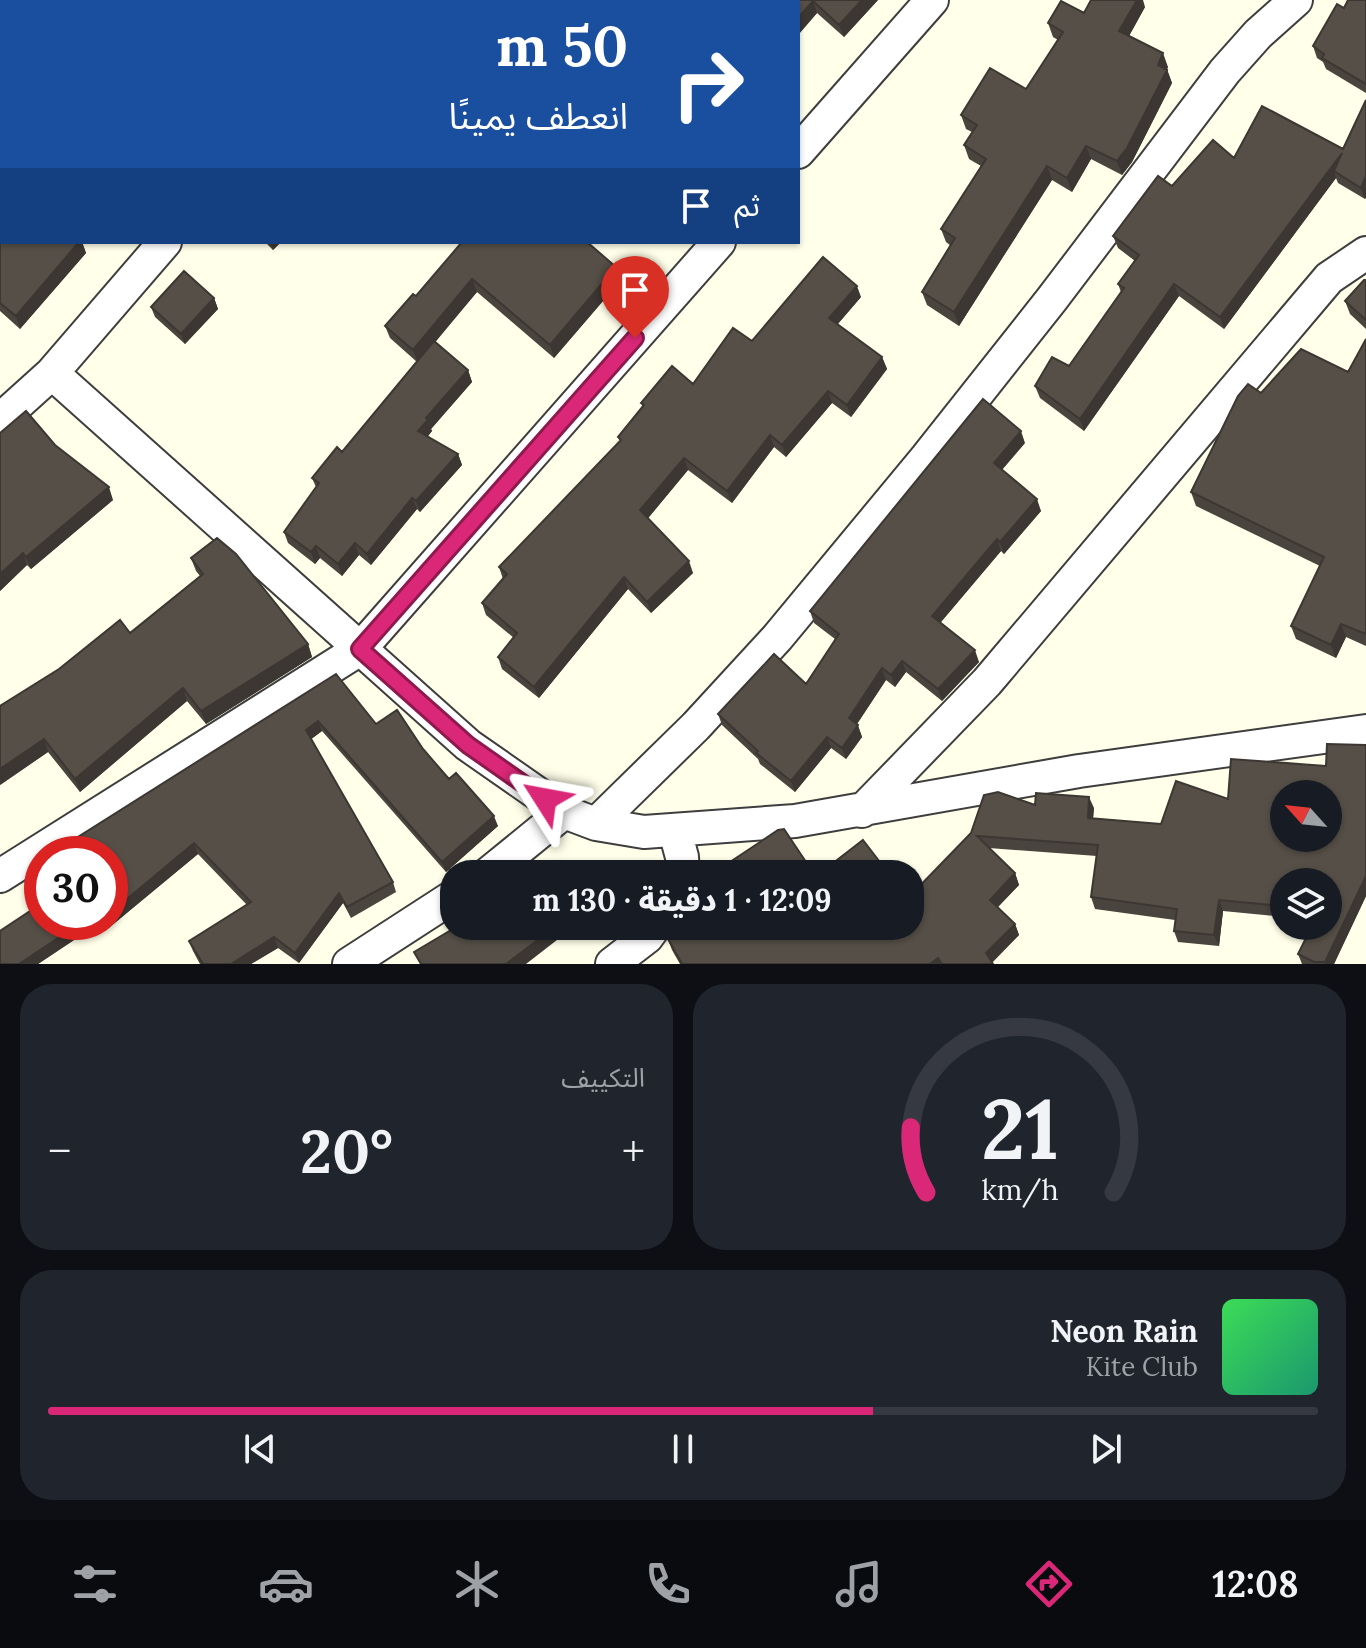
<!DOCTYPE html>
<html lang="ar">
<meta charset="utf-8">
<style>
:root{--surface:#171b24;--page:#20242c;--text:#f1f3f6;--muted:#9ea1a6;--line:#363941;--accent:#db2777}
body{margin:0;font-family:Lora,"Noto Sans Arabic",serif;background:var(--page);color:var(--text);direction:rtl;height:100vh;display:flex;flex-direction:column;font-size:30px;white-space:nowrap}
*{box-sizing:border-box;margin:0}
p{font-size:26px;color:var(--muted)}
.icon{flex:none;width:44px;height:44px;fill:none;stroke:currentColor;stroke-width:2;stroke-linecap:round;stroke-linejoin:round}
.map{position:relative;height:964px;overflow:hidden;direction:ltr}
.side{display:flex;flex-direction:column;gap:20px;padding:20px;background:#0d0f14;flex:1}
.side>*{flex:none}
.banner{position:absolute;left:0px;top:0px;width:800px;height:244px;box-shadow:0 2px 6px #0004;direction:rtl;background:#1a4fa0;color:#fff;overflow:hidden}
.needle{width:52px;rotate:297deg}
.tools{position:absolute;left:1270px;top:780px;display:grid;gap:16px}
.tools a{display:grid;place-items:center;width:72px;height:72px;border-radius:50%;background:var(--surface);box-shadow:0 2px 6px #0004;font-size:40px}
.speed{position:absolute;left:24px;top:836px;display:flex;gap:16px;font-size:40px;font-weight:700;text-align:center}
.speed>*{display:grid;place-content:center;width:104px;height:104px;border-radius:50%;background:var(--surface);box-shadow:0 2px 6px #0004;line-height:1}
.speed .limit{border:12px solid #d22;background:#fff;color:#111}
.pin{position:absolute;display:grid;place-items:center;width:68px;height:68px;color:#fff;margin:-82px -34px;border-radius:50% 50% 50% 0;rotate:-45deg;box-shadow:0 0 8px #0007}
.pin .icon{rotate:45deg}
.me{position:absolute;width:88px;margin:-44px;rotate:304deg;stroke-linejoin:round;filter:drop-shadow(0 0 6px #0008)}
.turn{display:flex;align-items:center;gap:28px;height:168px;padding:0 40px;font-size:36px}
.turn .icon{width:104px;height:104px;stroke-width:2.5}
.turn b{display:block;font-size:56px;line-height:68px}
.then{display:flex;align-items:center;height:76px;padding:0 40px;background:#0003;gap:16px;font-size:30px}
.big{font-size:60px;font-weight:800;line-height:1.1}
.side .tile{flex:1;display:flex;flex-direction:column;justify-content:center;gap:12px;min-width:0;padding:0 28px;border-radius:32px;background:var(--page)}
.side .dial{align-items:center;gap:0}
.dial svg{height:208px;overflow:visible;fill:none;stroke:var(--line);stroke-width:7;stroke-linecap:round;text-anchor:middle}
.dial text{fill:var(--text);stroke:none}
.song{display:flex;align-items:center;gap:24px}
.cover{width:96px;height:96px;border-radius:12px;background:linear-gradient(135deg,hsl(130 70% 55%),hsl(160 70% 35%))}
.played{height:8px;border-radius:4px;background:linear-gradient(90deg,var(--accent) 65%,var(--line) 65%)}
.keys{display:flex;justify-content:space-around;direction:ltr}
.heat{display:flex;justify-content:space-between;align-items:center;font-size:44px;direction:ltr}
.side .tiles{flex:1;display:grid;gap:20px;grid-template-columns:1fr 1fr}
.tile:last-child{grid-column:span 2}
.trip{position:absolute;left:440px;top:860px;width:484px;height:80px;border-radius:32px;background:var(--surface);box-shadow:0 2px 6px #0004;font-weight:800;line-height:80px;text-align:center;direction:rtl}
.dock{display:flex;height:128px;justify-content:space-around;align-items:center;background:#090b0e;color:var(--muted)}
.dock .icon{width:56px;height:56px}
.dock .selected{color:var(--accent)}
.dock b{font-size:36px;color:var(--text)}
.map>svg:first-child{display:block}
.lines{fill:none;stroke-linecap:round;stroke-linejoin:round}
.street-casing{stroke:#3e3e3e;stroke-width:36}
.street{stroke:#fff;stroke-width:32}
.wall{fill:#49443d}
.shaded-wall{fill:#3c3732}
.building{fill:#554f47;stroke:#3c3732;stroke-width:2;fill-rule:evenodd}
.route-casing{stroke:#8e194d;stroke-width:20}
.route{stroke:#db2777;stroke-width:14}
</style>
<div class="map">
<svg width="1366" height="964" viewBox="0 0 1366 964">
<rect width="100%" height="100%" fill="#ffffea"/>
<g class="lines">
<defs>
<path id="street" d="M 371,2 L 373,0
M 798,152 L 932,0
M 52,373 L 468,745 L 564,812 L 596,824 L 644,832 L 795,821 L 1079,771 L 1366,731
M 0,420 L 52,373 L 165,242
M 862,811 L 987,682 L 1329,278 L 1366,253
M 596,824 L 696,726 L 777,638 L 927,457 L 1052,299 L 1225,71 L 1258,34 L 1296,0
M 675,831 L 682,857 L 683,874
M 488,874 L 564,812
M 0,876 L 360,649 L 719,242
M 349,964 L 454,896
M 612,964 L 647,937 L 655,926"/>
</defs>
<use href="#street" class="street-casing"/>
<use href="#street" class="street"/>
</g>
<path class="wall" d="M 692,0 L 878,0 L 844,37 L 817,13 L 798,35 L 798,2 L 694,2 Z
M 1366,0 L 1366,93 L 1326,69 L 1323,62 L 1317,58 L 1313,46 L 1344,8 Z
M 1145,7 L 1129,36 L 1168,67 L 1167,69 L 1172,83 L 1132,162 L 1122,175 L 1091,159 L 1072,192 L 1052,180 L 959,326 L 927,305 L 922,292 L 951,246 L 946,242 L 941,229 L 981,166 L 969,159 L 964,145 L 972,132 L 966,129 L 961,115 L 1026,89 L 1058,40 L 1053,37 L 1048,23 L 1084,13 Z
M 0,55 L 2,242 L 82,242 L 86,253 L 20,329 L 0,311 Z
M 1366,100 L 1365,199 L 1338,183 L 1336,178 L 1224,329 L 1179,296 L 1084,431 L 1040,398 L 1035,386 L 1069,366 L 1121,292 L 1118,284 L 1135,261 L 1118,248 L 1113,236 L 1172,186 L 1234,158 L 1343,149 Z
M 265,242 L 281,242 L 273,250 Z
M 462,242 L 591,242 L 589,244 L 621,280 L 554,358 L 477,292 L 435,341 L 468,370 L 472,382 L 431,429 L 432,431 L 428,436 L 458,454 L 462,465 L 420,512 L 417,509 L 371,565 L 359,555 L 342,576 L 320,558 L 315,564 L 288,543 L 284,532 L 316,487 L 312,478 L 342,452 L 417,362 L 390,338 L 385,326 L 416,296 Z
M 1366,280 L 1366,329 L 1350,314 L 1345,301 Z
M 861,297 L 838,324 L 882,357 L 887,369 L 851,417 L 832,403 L 786,457 L 774,447 L 732,503 L 688,470 L 648,518 L 693,573 L 651,613 L 628,589 L 539,698 L 502,669 L 498,657 L 514,638 L 486,615 L 482,603 L 503,579 L 499,567 L 620,441 L 618,437 L 643,408 L 641,403 L 693,384 L 752,341 Z
M 214,298 L 218,309 L 185,344 L 155,317 L 151,307 Z
M 1366,339 L 1366,646 L 1346,637 L 1336,658 L 1296,639 L 1291,626 L 1320,566 L 1196,506 L 1191,492 L 1261,393 L 1348,372 Z
M 1025,443 L 1002,470 L 1041,511 L 1004,554 L 1001,551 L 940,623 L 979,662 L 942,701 L 906,672 L 895,687 L 886,680 L 857,724 L 862,737 L 846,759 L 831,748 L 795,792 L 760,764 L 758,759 L 722,725 L 718,714 L 806,684 L 835,639 L 814,623 L 810,611 Z
M 55,445 L 113,500 L 31,569 L 27,565 L 0,591 Z
M 191,558 L 308,644 L 312,657 L 206,724 L 187,701 L 80,792 L 48,752 L 0,785 L 59,669 L 130,633 L 200,576 L 196,571 Z
M 336,674 L 376,724 L 423,749 L 449,779 L 498,826 L 446,872 L 322,731 L 311,739 L 393,882 L 396,892 L 351,918 L 343,903 L 299,963 L 278,948 L 251,964 L 200,964 L 193,951 L 189,941 L 247,905 L 198,854 L 105,931 L 98,924 L 38,964 L 0,964 L 42,922 L 110,922 Z
M 1366,745 L 1366,896 L 1334,964 L 1302,964 L 1298,954 L 1306,938 L 1304,938 L 1300,926 L 1328,926 L 1284,882 L 1284,917 L 1223,911 L 1219,946 L 1178,942 L 1174,931 L 1175,920 L 1095,909 L 1091,897 L 1097,856 L 989,848 L 1015,873 L 1019,885 L 998,907 L 1015,924 L 1019,935 L 992,963 L 993,964 L 680,964 L 672,950 L 668,939 L 910,926 L 971,833 L 1035,805 L 1094,808 L 1093,818 L 1161,824 L 1228,799 L 1326,766 Z"/>
<path class="shaded-wall" d="M 296,0 L 308,0 L 307,2 L 295,2 Z
M 552,0 L 569,0 L 567,2 L 550,2 Z
M 862,0 L 878,0 L 844,37 L 839,25 Z
M 1137,0 L 1143,0 L 1145,7 L 1124,45 L 1119,31 Z
M 813,1 L 817,13 L 798,35 L 798,18 Z
M 1163,53 L 1168,67 L 1163,78 L 1158,65 Z
M 1167,70 L 1172,83 L 1132,162 L 1122,175 L 1117,161 Z
M 1086,146 L 1091,159 L 1072,192 L 1067,178 Z
M 1342,153 L 1334,171 L 1336,178 L 1224,329 L 1220,317 Z
M 1047,166 L 1052,180 L 959,326 L 954,312 Z
M 1366,176 L 1366,198 L 1365,199 L 1361,188 Z
M 79,242 L 82,242 L 86,253 L 20,329 L 16,316 Z
M 270,242 L 281,242 L 273,250 Z
M 616,267 L 621,280 L 554,358 L 550,345 Z
M 472,279 L 477,292 L 418,363 L 413,350 Z
M 1174,284 L 1179,296 L 1084,431 L 1080,419 Z
M 857,286 L 861,297 L 833,329 L 829,318 Z
M 214,298 L 218,309 L 185,344 L 181,334 Z
M 882,357 L 887,369 L 851,417 L 847,405 Z
M 468,370 L 472,382 L 431,429 L 432,431 L 423,442 L 418,431 L 426,418 Z
M 828,391 L 832,403 L 786,457 L 782,445 Z
M 1021,431 L 1025,443 L 998,474 L 994,463 Z
M 770,435 L 774,447 L 732,503 L 727,491 Z
M 458,454 L 462,465 L 420,512 L 416,501 Z
M 684,458 L 688,470 L 645,522 L 640,510 Z
M 109,487 L 113,500 L 31,569 L 26,557 Z
M 412,498 L 417,509 L 371,565 L 367,554 Z
M 1037,499 L 1041,511 L 1004,554 L 1000,542 Z
M 997,539 L 1001,551 L 936,628 L 932,616 Z
M 355,543 L 359,555 L 342,576 L 338,564 Z
M 316,546 L 320,558 L 315,564 L 311,552 Z
M 23,553 L 27,565 L 0,591 L 0,574 Z
M 689,561 L 693,573 L 651,613 L 647,602 Z
M 624,577 L 628,589 L 539,698 L 534,687 Z
M 1341,624 L 1346,637 L 1336,658 L 1331,645 Z
M 308,644 L 312,657 L 206,724 L 201,711 Z
M 975,650 L 979,662 L 942,701 L 938,689 Z
M 902,661 L 906,672 L 895,687 L 891,675 Z
M 882,668 L 886,680 L 853,730 L 849,718 Z
M 183,688 L 187,701 L 80,792 L 75,779 Z
M 318,721 L 322,731 L 310,740 L 306,730 Z
M 858,725 L 862,737 L 846,759 L 842,748 Z
M 827,737 L 831,748 L 795,792 L 791,781 Z
M 44,739 L 48,752 L 0,785 L 0,769 Z
M 1089,797 L 1094,808 L 1092,829 L 1088,818 Z
M 494,816 L 498,826 L 446,872 L 442,862 Z
M 194,843 L 198,854 L 105,931 L 101,922 L 110,922 L 110,913 Z
M 1015,873 L 1019,885 L 994,911 L 990,900 Z
M 1366,876 L 1366,896 L 1334,964 L 1326,964 L 1325,962 Z
M 339,893 L 343,903 L 299,963 L 295,953 Z
M 1219,900 L 1223,911 L 1219,946 L 1214,935 Z
M 82,922 L 98,922 L 98,924 L 38,964 L 19,964 Z
M 1015,924 L 1019,935 L 990,964 L 986,953 Z
M 556,926 L 575,926 L 526,964 L 506,964 Z
M 274,937 L 278,948 L 251,964 L 231,964 Z
M 938,958 L 941,964 L 930,964 Z"/>
<path class="building" d="M 44,0 L 69,0 L 73,2 L 43,2 Z
M 74,0 L 296,0 L 295,2 L 73,2 Z
M 383,0 L 552,0 L 550,2 L 382,2 Z
M 698,0 L 862,0 L 839,25 L 813,1 L 798,18 L 798,2 L 696,2 Z
M 1091,0 L 1137,0 L 1119,31 L 1163,53 L 1158,65 L 1167,70 L 1127,148 L 1117,161 L 1086,146 L 1067,178 L 1047,166 L 954,312 L 922,292 L 955,238 L 941,229 L 986,159 L 964,145 L 977,125 L 961,115 L 990,68 L 1026,89 L 1063,32 L 1048,23 L 1061,1 L 1084,13 Z
M 1348,0 L 1366,0 L 1366,84 L 1322,58 L 1324,54 L 1313,46 L 1337,4 L 1344,8 Z
M 0,55 L 2,56 L 2,242 L 79,242 L 16,316 L 0,303 Z
M 1366,100 L 1366,176 L 1361,188 L 1334,171 L 1342,153 L 1220,317 L 1174,284 L 1080,419 L 1035,386 L 1052,357 L 1069,366 L 1124,288 L 1118,284 L 1139,255 L 1113,236 L 1158,176 L 1172,186 L 1213,140 L 1234,158 L 1262,106 L 1343,149 Z
M 462,242 L 587,242 L 616,267 L 550,345 L 472,279 L 413,350 L 385,326 L 413,294 L 416,296 Z
M 823,257 L 857,286 L 829,318 L 882,357 L 847,405 L 828,391 L 782,445 L 770,435 L 727,491 L 684,458 L 640,510 L 689,561 L 647,602 L 624,577 L 534,687 L 498,657 L 517,633 L 482,603 L 507,574 L 499,567 L 621,440 L 618,437 L 644,405 L 641,403 L 672,366 L 693,384 L 733,328 L 752,341 Z
M 184,271 L 214,298 L 181,334 L 151,307 Z
M 1364,280 L 1366,280 L 1366,320 L 1345,301 Z
M 1366,339 L 1366,634 L 1341,624 L 1331,645 L 1291,626 L 1324,557 L 1191,492 L 1238,396 L 1248,384 L 1261,393 L 1301,349 L 1348,372 Z
M 434,341 L 468,370 L 426,418 L 428,420 L 418,431 L 458,454 L 416,501 L 412,498 L 367,554 L 355,543 L 338,564 L 316,546 L 311,552 L 284,532 L 319,483 L 312,478 L 337,447 L 342,452 Z
M 983,399 L 1021,431 L 994,463 L 1037,499 L 1000,542 L 997,539 L 932,616 L 975,650 L 938,689 L 902,661 L 891,675 L 882,668 L 849,718 L 858,725 L 842,748 L 827,737 L 791,781 L 756,753 L 758,751 L 718,714 L 774,654 L 806,684 L 839,634 L 810,611 Z
M 26,411 L 55,445 L 109,487 L 26,557 L 23,553 L 0,574 L 0,433 Z
M 217,538 L 236,554 L 308,644 L 201,711 L 183,688 L 75,779 L 44,739 L 0,769 L 0,706 L 59,669 L 120,620 L 130,633 L 203,574 L 191,558 Z
M 336,674 L 376,724 L 397,710 L 423,749 L 449,779 L 456,773 L 494,816 L 442,862 L 318,721 L 306,730 L 393,882 L 347,907 L 339,893 L 295,953 L 274,937 L 231,964 L 203,964 L 189,941 L 251,902 L 194,843 L 110,913 L 110,854 L 51,854 Z
M 1327,744 L 1366,745 L 1366,876 L 1325,962 L 1314,962 L 1298,954 L 1311,928 L 1300,926 L 1328,926 L 1328,882 L 1284,882 L 1284,906 L 1219,900 L 1214,935 L 1174,931 L 1177,909 L 1091,897 L 1098,845 L 977,836 L 1015,873 L 990,900 L 1015,924 L 986,953 L 993,964 L 942,964 L 938,958 L 930,964 L 682,964 L 668,939 L 687,926 L 910,926 L 910,896 L 971,833 L 984,795 L 998,792 L 1035,805 L 1036,793 L 1089,797 L 1088,818 L 1161,824 L 1176,781 L 1228,799 L 1231,759 L 1326,766 ZM 1284,794 L 1328,794 L 1328,838 L 1284,838 Z
M 784,829 L 814,874 L 712,874 L 778,830 Z
M 863,840 L 889,874 L 819,874 Z
M 42,903 L 42,922 L 82,922 L 19,964 L 0,964 L 0,931 Z
M 458,926 L 556,926 L 506,964 L 421,964 L 414,952 Z"/>
<g class="lines">
<defs>
<path id="route" d="M 545,799 L 468,745 L 360,649 L 635,338"/>
</defs>
<use href="#route" class="route-casing"/>
<use href="#route" class="route"/>
</g>
</svg>
<div class="tools">
<a><svg class="needle" viewBox="-14 -14 28 28"><path d="M0-13l5 13h-10z" fill="#e53935"/><path d="M0 13l5-13h-10z" fill="#9ea1a6"/></svg></a>
<a><svg class="icon" aria-label="layers" viewBox="0 0 24 24"><path d="M12 4l9 5-9 5-9-5zM3 14l9 5 9-5"/></svg></a>
</div>
<div class="speed"><div class="limit">30</div></div>
<div class="pin" style="left:635px;top:338px;background:#d93025"><svg class="icon" aria-label="arrive" viewBox="0 0 24 24"><path d="M6 21V4h12l-3 4 3 4H6"/></svg></div>
<svg class="me" style="left:545px;top:799px" viewBox="-20 -20 40 40"><path d="M0-17L14 15 0 8-14 15z" fill="#db2777" stroke="#fff" stroke-width="4"/></svg>
<div class="trip">12:09 · 1 دقيقة · 130 m</div>
<div class="banner">
<div class="turn"><svg class="icon" aria-label="right" viewBox="0 0 24 24"><path d="M7 20v-9h11M14 6l5 5-5 5"/></svg><div><b>50 m</b>انعطف يمينًا</div></div>
<div class="then">ثم<svg class="icon" aria-label="arrive" viewBox="0 0 24 24"><path d="M6 21V4h12l-3 4 3 4H6"/></svg></div>
</div>
</div>
<section class="side">
<div class="tiles">
<div class="tile dial"><svg viewBox="0 0 100 80">
<path d="M14 69A42 42 0 1 1 86 69"/>
<path d="M14 69A42 42 0 0 1 8 44" stroke="#db2777"/>
<text x="50" y="56" font-size="32" font-weight="700">21</text>
<text x="50" y="72" font-size="11">km/h</text>
</svg></div>
<div class="tile"><p>التكييف</p>
<div class="heat"><a>−</a><b class="big">20°</b><a>+</a></div>
</div>
<div class="tile">
<div class="song"><i class="cover"></i><div><b>Neon Rain</b><p>Kite Club</p></div></div>
<div class="played"></div>
<div class="keys"><svg class="icon" aria-label="previous" viewBox="0 0 24 24"><path d="M18 5L8 12l10 7zM5 5v14"/></svg><svg class="icon" aria-label="pause" viewBox="0 0 24 24"><path d="M8 5v14M16 5v14"/></svg><svg class="icon" aria-label="next" viewBox="0 0 24 24"><path d="M6 5l10 7-10 7zM19 5v14"/></svg></div>
</div>
</div>
</section>
<nav class="dock">
<b>12:08</b>
<svg class="icon selected" aria-label="directions" viewBox="0 0 24 24"><path d="M12 3l9 9-9 9-9-9zM9 14v-3h6M13 9l2 2-2 2"/></svg>
<svg class="icon" aria-label="music" viewBox="0 0 24 24"><path d="M9 18V5l10-2v13"/><circle cx="6" cy="18" r="3"/><circle cx="16" cy="16" r="3"/></svg>
<svg class="icon" aria-label="phone" viewBox="0 0 24 24"><path d="M5 4h4l2 5-3 2q2 4 5 5l2-3 5 2v4C11 20 4 13 5 4z"/></svg>
<svg class="icon" aria-label="climate" viewBox="0 0 24 24"><path d="M12 3v18M4 7l16 10M4 17L20 7"/></svg>
<svg class="icon" aria-label="car" viewBox="0 0 24 24"><path d="M5 17H2v-5l4-1 3-4h7l3 4 3 1v5h-3M9 17h6M6 11h13"/><circle cx="7" cy="17" r="2"/><circle cx="17" cy="17" r="2"/></svg>
<svg class="icon" aria-label="filters" viewBox="0 0 24 24"><path d="M4 7h16M4 17h16"/><circle cx="9" cy="7" r="2"/><circle cx="15" cy="17" r="2"/></svg>
</nav>
